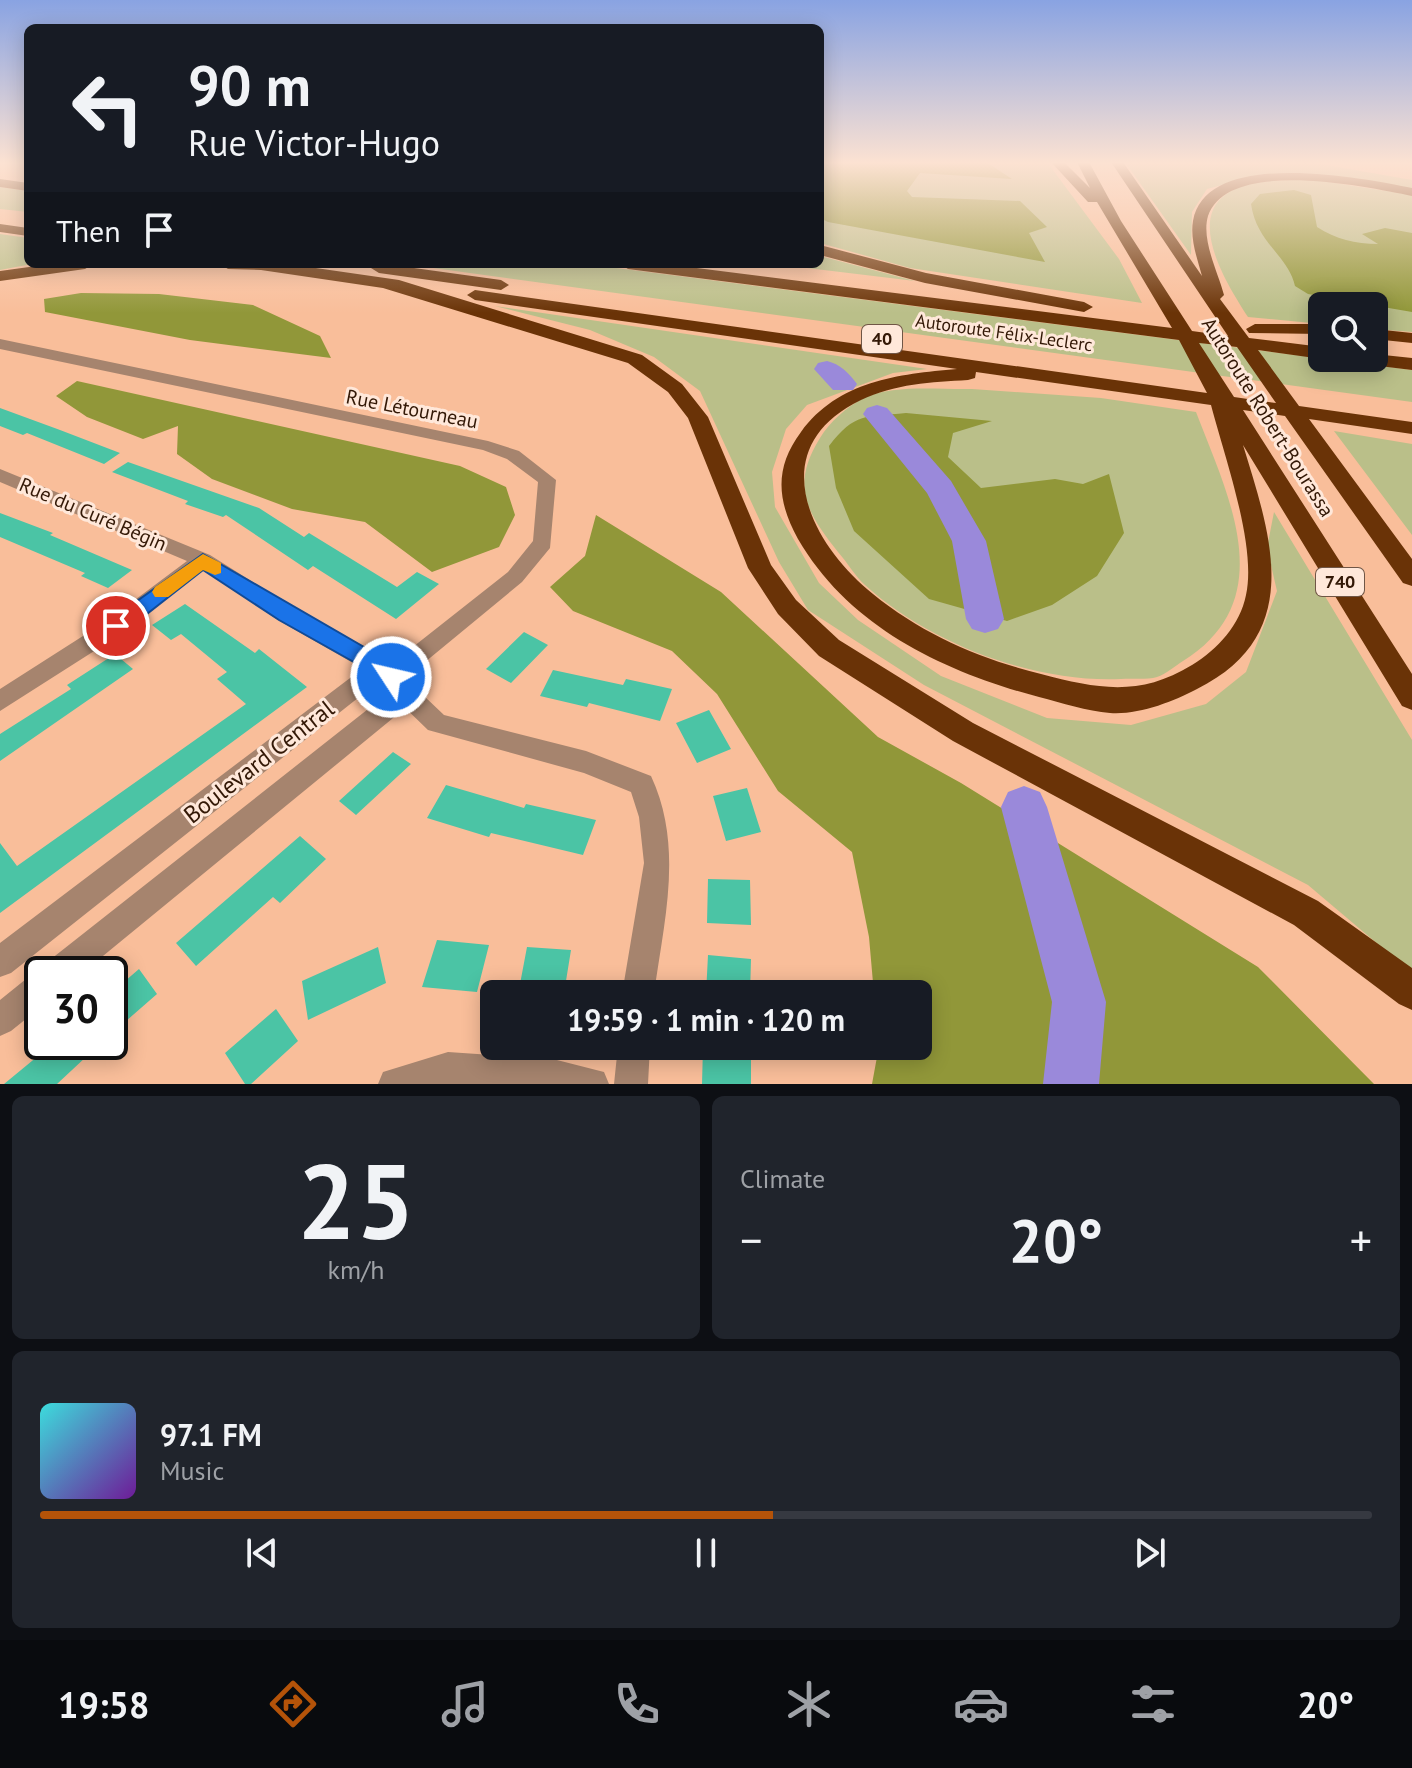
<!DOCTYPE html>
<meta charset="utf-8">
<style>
:root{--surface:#171b24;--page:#20242c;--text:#f1f3f6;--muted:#9ea1a6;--line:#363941;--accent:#b45309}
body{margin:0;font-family:"PT Sans",sans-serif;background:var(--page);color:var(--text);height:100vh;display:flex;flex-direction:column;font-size:30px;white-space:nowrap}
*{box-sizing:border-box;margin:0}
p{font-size:26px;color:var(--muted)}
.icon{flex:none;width:44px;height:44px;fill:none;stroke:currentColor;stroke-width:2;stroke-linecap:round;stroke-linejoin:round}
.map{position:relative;height:1084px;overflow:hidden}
.sheet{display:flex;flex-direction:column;gap:12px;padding:12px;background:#0d0f14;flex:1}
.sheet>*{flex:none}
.banner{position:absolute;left:24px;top:24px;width:800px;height:244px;border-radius:12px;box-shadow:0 4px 20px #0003;background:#171b24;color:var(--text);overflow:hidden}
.controls{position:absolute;left:1308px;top:292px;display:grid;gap:16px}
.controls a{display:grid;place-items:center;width:80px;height:80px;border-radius:12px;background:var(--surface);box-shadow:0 4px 20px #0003;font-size:40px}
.speed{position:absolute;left:24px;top:956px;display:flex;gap:16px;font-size:40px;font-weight:700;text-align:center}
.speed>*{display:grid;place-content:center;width:104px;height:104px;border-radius:50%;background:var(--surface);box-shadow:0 4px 20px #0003;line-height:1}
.speed .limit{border:4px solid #111;border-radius:12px;background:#fff;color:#111}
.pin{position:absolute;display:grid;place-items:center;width:68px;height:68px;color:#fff;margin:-34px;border:4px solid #fff;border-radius:50%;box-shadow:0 2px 8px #0007}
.me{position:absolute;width:88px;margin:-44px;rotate:305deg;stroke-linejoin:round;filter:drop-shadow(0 0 6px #0008)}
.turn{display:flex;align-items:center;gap:28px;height:168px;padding:0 32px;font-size:36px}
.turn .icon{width:104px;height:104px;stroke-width:2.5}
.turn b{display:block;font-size:56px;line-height:68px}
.then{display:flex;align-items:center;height:76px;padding:0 32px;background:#0003;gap:16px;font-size:30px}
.big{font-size:60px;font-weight:800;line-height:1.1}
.sheet .tile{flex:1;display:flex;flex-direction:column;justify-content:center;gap:12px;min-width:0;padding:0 28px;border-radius:12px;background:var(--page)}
.sheet .dial{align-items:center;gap:0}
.dial b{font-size:104px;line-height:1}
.song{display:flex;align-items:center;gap:24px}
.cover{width:96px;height:96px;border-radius:12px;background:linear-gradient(135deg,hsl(180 70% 55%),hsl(280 70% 35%))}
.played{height:8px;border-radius:4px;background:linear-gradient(90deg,var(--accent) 55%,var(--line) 55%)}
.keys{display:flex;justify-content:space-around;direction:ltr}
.heat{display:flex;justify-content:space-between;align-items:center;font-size:44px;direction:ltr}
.sheet .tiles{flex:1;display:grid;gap:12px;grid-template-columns:1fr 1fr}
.tile:last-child{grid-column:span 2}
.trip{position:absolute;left:480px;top:980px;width:452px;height:80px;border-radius:12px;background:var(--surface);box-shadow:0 4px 20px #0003;font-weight:800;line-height:80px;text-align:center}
.dock{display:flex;height:128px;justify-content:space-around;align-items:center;background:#090b0e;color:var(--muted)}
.dock .icon{width:56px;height:56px}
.dock .current{color:var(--accent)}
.dock b{font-size:36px;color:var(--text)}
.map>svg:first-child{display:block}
.green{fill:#babf89}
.forest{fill:#919739}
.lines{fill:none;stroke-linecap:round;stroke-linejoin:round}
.river{fill:#9a89da;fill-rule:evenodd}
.building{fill:#4bc4a5}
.minor{fill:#a6846e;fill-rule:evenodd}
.tertiary{fill:#a6846e;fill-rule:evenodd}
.motorway{fill:#6a3307;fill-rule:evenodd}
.route{fill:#1a73e8;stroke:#114b97;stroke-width:2}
.slow{fill:#f59e0b}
.labels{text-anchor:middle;stroke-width:6;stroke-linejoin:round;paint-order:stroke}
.far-street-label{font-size:18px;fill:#331806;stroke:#ffe8da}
.shield{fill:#ffe8da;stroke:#705646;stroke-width:2}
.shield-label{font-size:18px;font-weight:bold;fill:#331806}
.street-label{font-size:20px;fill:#331806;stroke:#ffe8da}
.near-street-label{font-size:24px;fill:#331806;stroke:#ffe8da}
</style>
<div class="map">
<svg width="1412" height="1084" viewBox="0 0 1412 1084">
<rect width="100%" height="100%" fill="#f9be9a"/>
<path class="green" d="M 820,162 L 1047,162 L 1119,259 L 1142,303 L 910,268 L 820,243 Z
M 1125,162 L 1309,162 L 1412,180 L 1412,189 C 1345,177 1274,170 1207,189 L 1192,212 L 1191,255 Z
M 1316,180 L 1412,195 L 1412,332 L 1374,329 L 1374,306 L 1322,306 L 1322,324 L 1248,317 C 1230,289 1187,223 1225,195 C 1248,178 1289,180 1316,180 Z
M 0,187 L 28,191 L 28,212 L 0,209 Z
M 0,234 L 28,238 L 28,264 L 32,264 L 0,270 Z
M 820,256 L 915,281 L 774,264 L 820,264 Z
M 404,264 L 585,264 L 1412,370 L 1412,402 Z
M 495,306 L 927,369 L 893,373 L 807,405 L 786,429 L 772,472 L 775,507 L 819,583 L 858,620 L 941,676 L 1047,718 L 1131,725 L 1206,704 L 1246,672 L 1277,591 L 1267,548 L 1274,512 L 1412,740 L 1412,973 L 1308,885 L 924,685 L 808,610 L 779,562 L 700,391 L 654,357 L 590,330 Z
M 972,389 L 1101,398 L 1196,412 C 1228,496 1282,599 1183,661 C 1175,666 1166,674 1157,677 C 1147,680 1132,678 1121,679 C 1034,683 930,644 865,585 C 855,576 847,562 838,552 C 807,513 790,486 820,438 C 829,423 847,406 864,398 C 894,384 940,390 972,389 Z
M 1334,431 L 1412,444 L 1412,535 Z"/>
<path class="forest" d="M 820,162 L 986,162 L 1012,179 L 920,173 L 907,191 L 912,197 L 1020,201 L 1047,227 L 1029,233 L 1045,262 L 828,222 L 820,218 Z
M 1294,190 L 1311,195 L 1317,227 C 1336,239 1355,244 1378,244 L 1362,234 L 1385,228 L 1412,233 L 1412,312 L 1308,294 L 1295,286 C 1288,255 1257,244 1251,204 L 1260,194 Z
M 81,293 L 159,294 L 253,305 L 320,336 L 331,358 L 190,340 L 45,312 L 44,299 Z
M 77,381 L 460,466 L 506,487 L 515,515 L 499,547 L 432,572 L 365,522 L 292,509 L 212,479 L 177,454 L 178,426 L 143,439 L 87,417 L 56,396 Z
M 906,413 L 992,421 L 953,433 L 948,457 L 981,488 L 1055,479 L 1083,484 L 1109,474 L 1124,533 L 1097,576 L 1052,605 L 1007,621 L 929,599 L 854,531 L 836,488 L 829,446 C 855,412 866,417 906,413 Z
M 596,515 L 721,592 L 878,737 L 961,783 L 1258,967 L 1374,1084 L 872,1084 L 879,1046 L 918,1046 L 918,994 L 874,994 L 869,937 L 852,852 L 778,791 L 717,694 L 672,651 L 573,611 L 550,587 L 585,556 Z"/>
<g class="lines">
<path class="river" d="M 827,361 C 840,364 849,373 857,384 L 853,390 L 833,390 L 814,369 L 818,363 Z
M 877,405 L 887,408 L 951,481 L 986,541 L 1004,619 L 998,629 L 985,633 L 972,629 L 966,619 L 952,541 L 927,493 L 863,414 L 867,408 Z
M 1024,786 L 1040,792 L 1047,807 L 1106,1002 L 1099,1084 L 1043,1084 L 1052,1002 L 1001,807 L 1008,792 Z"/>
</g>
<path class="building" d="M 0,408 L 60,430 L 120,453 L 104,464 L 27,433 L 23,435 L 0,426 Z
M 128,462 L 259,508 L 304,537 L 309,533 L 397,587 L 417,572 L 439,584 L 396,619 L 313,566 L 308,570 L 226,515 L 223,517 L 185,504 L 188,501 L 112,472 Z
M 0,513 L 53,533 L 50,535 L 132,570 L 108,588 L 81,576 L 85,573 L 0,537 Z
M 185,604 L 255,653 L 259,649 L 307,687 L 0,913 L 0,843 L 17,866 L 246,704 L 217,679 L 227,672 L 181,634 L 171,640 L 152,625 Z
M 524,632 L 548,645 L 511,683 L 486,669 Z
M 115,654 L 133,669 L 0,761 L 0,734 L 71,689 L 67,685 Z
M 553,670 L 623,685 L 626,679 L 672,689 L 660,721 L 589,703 L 587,707 L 540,696 Z
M 709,710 L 731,749 L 697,763 L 676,723 Z
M 393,752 L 411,764 L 356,815 L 339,801 Z
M 446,785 L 524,808 L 526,804 L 596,820 L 583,855 L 491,833 L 489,837 L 427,818 Z
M 747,788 L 761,832 L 726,841 L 713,796 Z
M 300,836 L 326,859 L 280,903 L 273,897 L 196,966 L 176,943 Z
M 708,879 L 750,880 L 751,925 L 707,923 Z
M 437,940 L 489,945 L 477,992 L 422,987 Z
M 378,947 L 386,983 L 308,1020 L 302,981 Z
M 527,947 L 571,950 L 565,987 L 520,984 Z
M 708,955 L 751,959 L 750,994 L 706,994 Z
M 139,969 L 157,994 L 110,1035 L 110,994 Z
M 276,1009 L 298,1041 L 251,1084 L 245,1084 L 225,1053 Z
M 55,1042 L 102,1042 L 57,1084 L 4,1084 Z
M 703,1047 L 751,1049 L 751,1084 L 702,1084 Z"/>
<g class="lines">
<path class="minor" d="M 0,469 L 210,555 L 294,608 L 383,657 L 444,715 L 586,751 L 651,776 C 684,847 664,920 654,994 L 622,994 L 644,863 L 639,817 L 631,792 L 584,773 L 428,730 L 367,671 L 278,620 L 204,570 L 124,632 L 0,711 L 0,689 L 108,620 L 187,561 L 0,482 Z
M 618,1046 L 650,1046 L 648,1084 L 614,1084 Z
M 448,1052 L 553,1059 L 604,1072 L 609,1084 L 378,1084 L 383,1072 Z"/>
<path class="tertiary" d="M 0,339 L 488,441 L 519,451 L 556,480 L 550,548 L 522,582 L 402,681 L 398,714 L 81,974 L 42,974 L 42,1006 L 11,1031 L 0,1036 L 0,1000 L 31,975 L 43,971 L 46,963 L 377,702 L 378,689 L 368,690 L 11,973 L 0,977 L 0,943 L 354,675 L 385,669 L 508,572 L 533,541 L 538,482 L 507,459 L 483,450 L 0,349 Z"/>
<path class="motorway" d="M 1051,162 L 1064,162 L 1090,188 L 1077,162 L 1089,162 L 1121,221 L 1192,331 L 1228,336 L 1111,162 L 1123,162 L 1202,276 C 1197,258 1190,239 1193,221 C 1206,147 1362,178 1412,188 L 1412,196 C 1367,187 1228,157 1208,216 C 1201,240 1218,272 1224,295 L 1220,299 L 1249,338 L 1322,347 L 1322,359 L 1258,350 L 1299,406 L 1412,422 L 1412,434 L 1309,419 L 1412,559 L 1412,586 L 1403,583 L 1285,416 L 1243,410 L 1412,674 L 1412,710 L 1402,706 L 1243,445 C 1271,536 1306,635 1197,689 C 1172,702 1139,715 1110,713 C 1087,711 1062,703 1039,697 C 944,672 849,627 798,539 C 777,501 774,468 801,432 C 838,381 898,374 957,369 L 475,300 L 467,295 L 475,290 L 1207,393 L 1179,340 L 628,269 L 620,264 L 665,264 L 1172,328 L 1097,202 L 1088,202 ZM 1199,343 L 1237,347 L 1276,403 L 1234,397 ZM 976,372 L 1211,405 C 1224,455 1257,546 1246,595 C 1240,625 1218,649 1192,665 C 1140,697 1098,689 1041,674 C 980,659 922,634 873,594 C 808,542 763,447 861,400 C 894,384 932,382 968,380 L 975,378 Z
M 0,179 L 28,183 L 28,191 L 0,187 Z
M 0,224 L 28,228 L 28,236 L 0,232 Z
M 820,245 L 926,273 L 1084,302 L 1093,307 L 1084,312 L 925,283 L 820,255 Z
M 51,264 L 93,264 L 85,269 L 0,281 L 0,271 Z
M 220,264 L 288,264 L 399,280 L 642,355 L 682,384 L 708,417 L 771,565 L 796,600 L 839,640 L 973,723 L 1318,901 L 1412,968 L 1412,1010 L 1399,1004 L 1294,925 L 953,741 L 819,656 L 778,614 L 748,568 L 688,418 L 668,392 L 628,363 L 383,288 L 261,270 L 228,269 Z
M 385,264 L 501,280 L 509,285 L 501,290 L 379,273 L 371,268 Z
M 1255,324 L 1322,324 L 1322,334 L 1249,333 L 1246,329 Z
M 1374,329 L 1412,333 L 1412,343 L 1374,339 Z
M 1374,354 L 1412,358 L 1412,370 L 1363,364 L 1354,358 L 1374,358 Z"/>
</g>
<linearGradient id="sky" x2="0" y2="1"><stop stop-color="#89a3e2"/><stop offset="0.52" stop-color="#fce2d2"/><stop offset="1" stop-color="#fce2d2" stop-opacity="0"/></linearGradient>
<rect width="1412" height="313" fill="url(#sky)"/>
<path class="route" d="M 203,554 L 383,658 L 401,677 L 398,683 L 383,683 L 368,670 L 279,620 L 203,570 L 124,632 L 109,632 L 106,626 L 109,621 Z"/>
<path class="slow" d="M 203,554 L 221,563 L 221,573 L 215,575 L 203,570 L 168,597 L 155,597 L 152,592 L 155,587 Z"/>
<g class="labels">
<g class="far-street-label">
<text transform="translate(1004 333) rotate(8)" y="6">Autoroute Félix-Leclerc</text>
</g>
<g class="shield">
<rect x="862" y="325" width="40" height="28" rx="6"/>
<rect x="1316" y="568" width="48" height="28" rx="6"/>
</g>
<g class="shield-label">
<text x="882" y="345">40</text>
<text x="1340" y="588">740</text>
</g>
<g class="street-label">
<text transform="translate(412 409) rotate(11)" y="7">Rue Létourneau</text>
<text transform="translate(1268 417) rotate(58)" y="7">Autoroute Robert-Bourassa</text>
<text transform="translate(93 514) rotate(23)" y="7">Rue du Curé Bégin</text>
</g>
<g class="near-street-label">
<text transform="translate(259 762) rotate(-38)" y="8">Boulevard Central</text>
</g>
</g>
</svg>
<div class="controls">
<a><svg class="icon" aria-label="search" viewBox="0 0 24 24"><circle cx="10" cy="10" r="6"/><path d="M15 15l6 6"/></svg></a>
</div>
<div class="speed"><div class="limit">30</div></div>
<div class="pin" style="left:116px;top:626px;background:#d93025"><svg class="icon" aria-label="arrive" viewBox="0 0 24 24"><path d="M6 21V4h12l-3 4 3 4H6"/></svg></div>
<svg class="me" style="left:391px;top:677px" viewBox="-20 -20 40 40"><circle r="17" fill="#1a73e8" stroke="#fff" stroke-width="3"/><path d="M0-11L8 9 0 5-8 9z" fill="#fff"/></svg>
<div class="trip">19:59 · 1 min · 120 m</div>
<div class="banner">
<div class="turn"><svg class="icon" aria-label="left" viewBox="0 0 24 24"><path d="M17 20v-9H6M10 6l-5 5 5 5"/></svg><div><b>90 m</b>Rue Victor-Hugo</div></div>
<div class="then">Then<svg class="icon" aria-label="arrive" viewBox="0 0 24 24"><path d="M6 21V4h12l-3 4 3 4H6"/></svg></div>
</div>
</div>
<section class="sheet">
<div class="tiles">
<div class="tile dial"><b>25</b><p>km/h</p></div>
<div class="tile"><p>Climate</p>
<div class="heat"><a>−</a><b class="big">20°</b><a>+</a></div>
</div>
<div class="tile">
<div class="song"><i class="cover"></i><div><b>97.1 FM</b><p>Music</p></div></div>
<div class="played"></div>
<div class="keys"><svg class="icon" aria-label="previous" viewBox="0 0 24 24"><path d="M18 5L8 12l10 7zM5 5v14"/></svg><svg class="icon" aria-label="pause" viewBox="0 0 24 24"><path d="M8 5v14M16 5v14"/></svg><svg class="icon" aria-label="next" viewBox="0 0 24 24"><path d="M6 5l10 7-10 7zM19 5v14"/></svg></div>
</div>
</div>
</section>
<nav class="dock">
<b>19:58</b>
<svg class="icon current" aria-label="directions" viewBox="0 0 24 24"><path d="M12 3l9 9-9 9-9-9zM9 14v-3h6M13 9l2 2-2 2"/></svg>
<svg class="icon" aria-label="music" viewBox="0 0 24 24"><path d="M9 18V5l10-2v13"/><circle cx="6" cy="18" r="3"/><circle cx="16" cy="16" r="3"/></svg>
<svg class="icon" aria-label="phone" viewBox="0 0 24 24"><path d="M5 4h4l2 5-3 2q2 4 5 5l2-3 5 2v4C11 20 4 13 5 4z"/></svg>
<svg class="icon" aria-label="climate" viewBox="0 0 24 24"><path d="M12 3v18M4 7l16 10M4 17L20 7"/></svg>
<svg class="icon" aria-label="car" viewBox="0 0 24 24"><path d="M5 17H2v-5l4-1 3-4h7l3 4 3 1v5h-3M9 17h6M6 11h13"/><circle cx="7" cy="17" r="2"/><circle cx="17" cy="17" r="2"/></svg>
<svg class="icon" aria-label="filters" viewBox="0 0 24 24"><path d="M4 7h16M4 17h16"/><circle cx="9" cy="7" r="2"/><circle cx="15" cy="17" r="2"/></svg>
<b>20°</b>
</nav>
